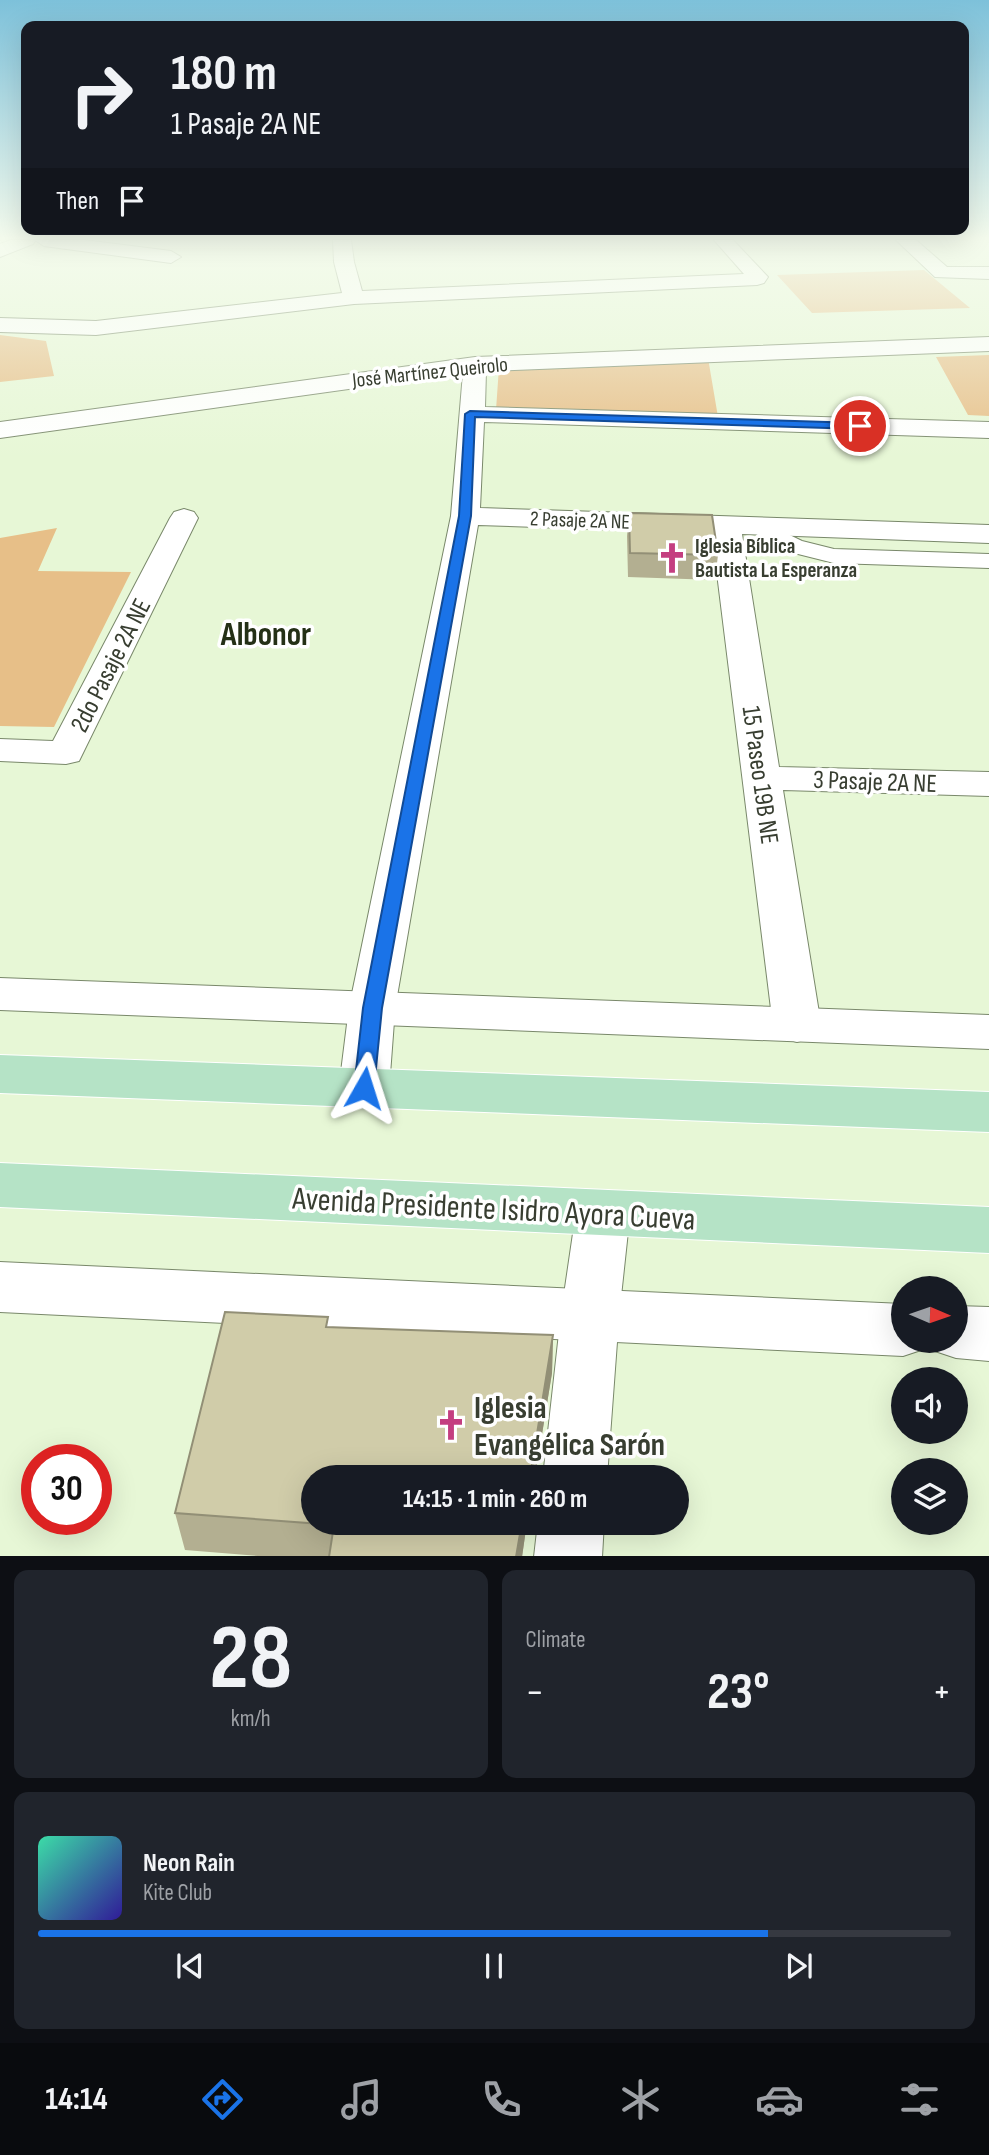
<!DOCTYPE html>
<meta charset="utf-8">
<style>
:root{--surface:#171b24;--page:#20242c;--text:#f1f3f6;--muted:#9ea1a6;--line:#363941;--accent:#1a73e8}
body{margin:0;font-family:"Sofia Sans Condensed",sans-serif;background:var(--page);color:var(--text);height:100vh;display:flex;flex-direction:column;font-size:26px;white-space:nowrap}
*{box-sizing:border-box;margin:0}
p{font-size:23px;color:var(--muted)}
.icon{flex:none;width:38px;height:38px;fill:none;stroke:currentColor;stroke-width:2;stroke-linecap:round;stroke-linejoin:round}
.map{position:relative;height:1556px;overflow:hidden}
.side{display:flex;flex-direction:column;gap:14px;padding:14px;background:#0d0f14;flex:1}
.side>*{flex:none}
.banner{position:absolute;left:21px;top:21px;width:948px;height:214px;border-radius:14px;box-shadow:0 7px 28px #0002;background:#171b24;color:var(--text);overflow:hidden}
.needle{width:46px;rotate:92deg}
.controls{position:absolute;left:891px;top:1276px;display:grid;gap:14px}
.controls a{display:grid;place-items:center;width:77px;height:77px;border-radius:50%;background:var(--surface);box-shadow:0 7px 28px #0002;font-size:35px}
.speed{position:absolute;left:21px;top:1444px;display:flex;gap:14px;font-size:35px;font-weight:700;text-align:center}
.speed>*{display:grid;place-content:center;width:91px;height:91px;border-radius:50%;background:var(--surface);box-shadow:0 7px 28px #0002;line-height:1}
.speed .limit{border:10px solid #d22;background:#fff;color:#111}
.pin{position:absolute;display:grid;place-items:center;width:60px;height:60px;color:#fff;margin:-30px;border:4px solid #fff;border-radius:50%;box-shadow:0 2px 7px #0007}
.me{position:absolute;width:77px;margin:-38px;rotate:6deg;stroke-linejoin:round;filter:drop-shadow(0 0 5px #0008)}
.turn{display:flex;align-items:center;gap:24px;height:147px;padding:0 35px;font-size:32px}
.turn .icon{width:91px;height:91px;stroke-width:2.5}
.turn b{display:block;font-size:49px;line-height:60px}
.then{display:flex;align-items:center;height:66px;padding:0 35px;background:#0003;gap:14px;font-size:26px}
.big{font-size:52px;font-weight:700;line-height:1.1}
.side .card{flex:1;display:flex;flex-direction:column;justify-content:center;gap:10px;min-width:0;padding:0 24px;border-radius:14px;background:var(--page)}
.side .dial{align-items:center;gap:0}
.dial b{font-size:91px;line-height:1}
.song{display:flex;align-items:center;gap:21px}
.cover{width:84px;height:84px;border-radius:10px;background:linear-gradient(135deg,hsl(160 70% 55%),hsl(250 70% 35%))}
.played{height:7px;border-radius:4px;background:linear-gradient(90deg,var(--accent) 80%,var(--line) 80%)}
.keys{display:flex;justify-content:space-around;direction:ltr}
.heat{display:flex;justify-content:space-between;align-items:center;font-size:38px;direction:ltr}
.side .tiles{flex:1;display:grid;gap:14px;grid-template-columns:1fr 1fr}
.card:last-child{grid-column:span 2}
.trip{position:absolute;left:301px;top:1465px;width:388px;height:70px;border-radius:35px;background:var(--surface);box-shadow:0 7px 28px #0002;font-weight:700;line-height:70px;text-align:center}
.menu{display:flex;height:112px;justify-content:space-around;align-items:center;background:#090b0e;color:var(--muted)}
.menu .icon{width:49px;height:49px}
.menu .active{color:var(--accent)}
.menu b{font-size:32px;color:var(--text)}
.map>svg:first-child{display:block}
.green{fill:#e7bf88}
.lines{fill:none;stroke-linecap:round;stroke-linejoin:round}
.lane-casing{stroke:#79886a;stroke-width:2}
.street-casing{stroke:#79886a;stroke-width:2}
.secondary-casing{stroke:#79886a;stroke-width:2}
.primary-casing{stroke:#fff;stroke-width:2}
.lane{fill:#fff;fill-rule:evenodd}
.street{fill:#fff;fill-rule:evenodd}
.secondary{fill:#fff;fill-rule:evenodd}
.primary{fill:#b5e3c6;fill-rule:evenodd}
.wall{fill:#b3af91}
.shaded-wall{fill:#928f76}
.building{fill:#d0cca9;stroke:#928f76;stroke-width:2}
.route{fill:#1a73e8;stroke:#114b97;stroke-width:2}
.labels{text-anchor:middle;stroke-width:7;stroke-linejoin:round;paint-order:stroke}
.far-street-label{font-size:21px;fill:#383e31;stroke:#fff}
.far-poi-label{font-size:21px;font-weight:bold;fill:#383e31;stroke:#fff;text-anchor:start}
.street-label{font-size:26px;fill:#383e31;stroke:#fff}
.near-street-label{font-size:32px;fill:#383e31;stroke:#fff}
.near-poi-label{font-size:32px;font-weight:bold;fill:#383e31;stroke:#fff;text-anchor:start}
.district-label{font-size:33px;font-weight:bold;fill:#243016;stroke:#fff}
</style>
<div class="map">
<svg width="989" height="1557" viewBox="0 0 989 1557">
<rect width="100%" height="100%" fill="#e7f7d6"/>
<path class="green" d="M 924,270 L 970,308 L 812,313 L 777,275 Z
M 0,335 L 46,341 L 54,376 L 0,382 Z
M 989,355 L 989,416 L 968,415 L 936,357 Z
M 708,358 L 718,417 L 496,410 L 499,367 Z
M 57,528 L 38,571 L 131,572 L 54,727 L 0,726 L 0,538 Z"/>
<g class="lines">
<defs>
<path id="lane" d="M 759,520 L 802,541 L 834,549 L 989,554 L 989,568 L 834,563 L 786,551 L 751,531 L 748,526 L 751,521 Z"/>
<path id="street" d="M 11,240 L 84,240 L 171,251 L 181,257 L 171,263 L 44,246 L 35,240 L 33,244 L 0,257 L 0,244 Z
M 333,240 L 351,240 L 354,262 L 362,291 L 744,274 L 714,240 L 733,240 L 768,277 L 764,283 L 757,285 L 354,304 L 96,335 L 0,332 L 0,318 L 96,321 L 342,293 L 334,262 Z
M 896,240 L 916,240 L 947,267 L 989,267 L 989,279 L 935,277 Z
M 989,337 L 989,351 L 486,371 L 485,407 L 989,422 L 989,438 L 484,422 L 480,508 L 989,525 L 989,543 L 742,534 L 779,767 L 989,772 L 989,796 L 783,790 L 821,1025 L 814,1037 L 797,1042 L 780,1037 L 773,1025 L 712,533 L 478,525 L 395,1008 L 389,1088 L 382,1101 L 364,1107 L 346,1101 L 339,1088 L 349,1008 L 451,516 L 463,373 L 0,438 L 0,422 L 475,357 Z
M 184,509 L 194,512 L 198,518 L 79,761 L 66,764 L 0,761 L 0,739 L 53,741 L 170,518 L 174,512 Z
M 603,1190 L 622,1197 L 630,1213 L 619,1315 L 607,1477 L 543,1477 L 561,1315 L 576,1213 L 584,1197 Z
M 538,1522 L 604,1522 L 602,1557 L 534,1557 Z"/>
<path id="secondary" d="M 0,978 L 989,1015 L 989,1049 L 0,1010 Z
M 0,1262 L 903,1304 L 903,1340 L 928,1340 L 924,1349 L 903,1356 L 0,1312 Z
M 956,1306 L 989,1307 L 989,1361 L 956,1358 L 935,1351 L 930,1340 L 956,1340 Z"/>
<path id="primary" d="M 0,1055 L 989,1092 L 989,1132 L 0,1093 Z
M 0,1163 L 989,1207 L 989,1253 L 0,1207 Z"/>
</defs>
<use href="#lane" class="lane-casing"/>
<use href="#street" class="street-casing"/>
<use href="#secondary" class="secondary-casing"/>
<use href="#primary" class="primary-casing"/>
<use href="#lane" class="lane"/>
<use href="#street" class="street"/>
<use href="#secondary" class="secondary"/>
<use href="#primary" class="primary"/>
</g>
<path class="wall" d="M 629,513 L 718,555 L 715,580 L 628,577 L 627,536 Z
M 329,1327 L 553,1335 L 552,1373 L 535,1477 L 313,1477 L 313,1522 L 527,1522 L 522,1557 L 270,1557 L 185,1550 L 175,1513 Z"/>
<path class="shaded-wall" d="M 553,1335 L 552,1373 L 535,1477 L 530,1477 Z
M 522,1522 L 527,1522 L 522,1557 L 516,1557 Z"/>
<path class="building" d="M 629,513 L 712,515 L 718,555 L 630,553 Z
M 225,1312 L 328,1317 L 326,1327 L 553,1335 L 530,1477 L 313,1477 L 313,1522 L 522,1522 L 516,1557 L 329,1557 L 334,1525 L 175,1513 Z"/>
<linearGradient id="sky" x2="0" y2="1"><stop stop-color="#7dc1da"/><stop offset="0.52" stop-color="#f4fbed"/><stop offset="1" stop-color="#f4fbed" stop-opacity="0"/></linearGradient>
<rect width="989" height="458" fill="url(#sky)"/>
<path class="route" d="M 470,411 L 860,423 L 866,426 L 860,429 L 475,417 L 471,516 L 382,1008 L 374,1088 L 371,1094 L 364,1096 L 357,1094 L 354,1088 L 363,1008 L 459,516 L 465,414 Z"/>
<defs>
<symbol id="church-bare" viewBox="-9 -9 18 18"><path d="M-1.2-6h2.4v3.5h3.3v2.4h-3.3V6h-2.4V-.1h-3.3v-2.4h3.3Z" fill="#c43e80" stroke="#fff" stroke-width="2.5" paint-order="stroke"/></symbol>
</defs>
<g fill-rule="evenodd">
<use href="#church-bare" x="650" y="536" width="44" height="44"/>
<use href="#church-bare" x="429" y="1403" width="44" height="44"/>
</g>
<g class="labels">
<g class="far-street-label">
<text transform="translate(430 372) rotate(-6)" y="7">José Martínez Queirolo</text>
<text transform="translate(580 520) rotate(2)" y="7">2 Pasaje 2A NE</text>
</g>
<g class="far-poi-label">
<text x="695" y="553">Iglesia Bíblica<tspan x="695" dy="24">Bautista La Esperanza</tspan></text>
</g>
<g class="street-label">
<text transform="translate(110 665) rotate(-63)" y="9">2do Pasaje 2A NE</text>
<text transform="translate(761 775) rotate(82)" y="9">15 Paseo 19B NE</text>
<text transform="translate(875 781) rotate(2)" y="9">3 Pasaje 2A NE</text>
</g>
<g class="near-street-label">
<text transform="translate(494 1208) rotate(3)" y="11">Avenida Presidente Isidro Ayora Cueva</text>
</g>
<g class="near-poi-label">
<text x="474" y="1418">Iglesia<tspan x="474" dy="37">Evangélica Sarón</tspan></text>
</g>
<g class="district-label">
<text x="266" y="645">Albonor</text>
</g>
</g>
</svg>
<div class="controls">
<a><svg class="needle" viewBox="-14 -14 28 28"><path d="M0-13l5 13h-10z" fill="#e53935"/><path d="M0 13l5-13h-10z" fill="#9ea1a6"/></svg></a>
<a><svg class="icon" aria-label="sound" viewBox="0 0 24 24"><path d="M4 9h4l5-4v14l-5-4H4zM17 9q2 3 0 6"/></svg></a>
<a><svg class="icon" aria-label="layers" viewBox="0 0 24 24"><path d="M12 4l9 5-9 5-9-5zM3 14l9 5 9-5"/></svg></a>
</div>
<div class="speed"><div class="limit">30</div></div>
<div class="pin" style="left:860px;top:426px;background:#d93025"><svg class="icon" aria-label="arrive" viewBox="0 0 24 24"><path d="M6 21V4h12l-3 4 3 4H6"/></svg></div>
<svg class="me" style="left:364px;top:1088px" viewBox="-20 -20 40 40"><path d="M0-17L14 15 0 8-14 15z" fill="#1a73e8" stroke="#fff" stroke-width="4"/></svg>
<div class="trip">14:15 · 1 min · 260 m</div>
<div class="banner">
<div class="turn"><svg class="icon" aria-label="right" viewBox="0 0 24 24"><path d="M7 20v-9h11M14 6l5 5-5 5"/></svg><div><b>180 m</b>1 Pasaje 2A NE</div></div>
<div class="then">Then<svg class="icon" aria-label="arrive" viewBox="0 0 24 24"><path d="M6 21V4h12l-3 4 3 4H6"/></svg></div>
</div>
</div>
<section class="side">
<div class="tiles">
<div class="card dial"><b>28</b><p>km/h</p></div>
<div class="card"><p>Climate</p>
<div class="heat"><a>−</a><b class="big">23°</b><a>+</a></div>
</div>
<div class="card">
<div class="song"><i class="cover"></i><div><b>Neon Rain</b><p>Kite Club</p></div></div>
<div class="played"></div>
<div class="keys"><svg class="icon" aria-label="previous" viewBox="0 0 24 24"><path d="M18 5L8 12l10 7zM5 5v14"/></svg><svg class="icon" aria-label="pause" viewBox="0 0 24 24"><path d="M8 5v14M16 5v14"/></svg><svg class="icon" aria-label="next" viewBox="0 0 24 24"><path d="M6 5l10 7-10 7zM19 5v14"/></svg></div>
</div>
</div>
</section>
<nav class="menu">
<b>14:14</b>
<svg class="icon active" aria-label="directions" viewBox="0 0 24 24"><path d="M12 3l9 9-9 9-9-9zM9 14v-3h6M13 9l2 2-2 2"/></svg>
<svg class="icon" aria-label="music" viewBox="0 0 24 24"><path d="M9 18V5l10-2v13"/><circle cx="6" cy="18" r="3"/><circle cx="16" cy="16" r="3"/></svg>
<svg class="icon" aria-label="phone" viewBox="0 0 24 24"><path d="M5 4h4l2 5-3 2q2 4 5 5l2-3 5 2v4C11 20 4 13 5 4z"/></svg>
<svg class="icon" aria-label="climate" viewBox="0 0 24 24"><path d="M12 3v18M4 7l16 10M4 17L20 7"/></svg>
<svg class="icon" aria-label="car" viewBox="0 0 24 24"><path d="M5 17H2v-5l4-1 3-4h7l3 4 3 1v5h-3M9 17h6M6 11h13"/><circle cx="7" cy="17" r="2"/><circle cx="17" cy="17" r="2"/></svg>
<svg class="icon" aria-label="filters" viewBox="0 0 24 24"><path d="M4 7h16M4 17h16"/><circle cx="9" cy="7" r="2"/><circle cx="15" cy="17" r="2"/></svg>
</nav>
